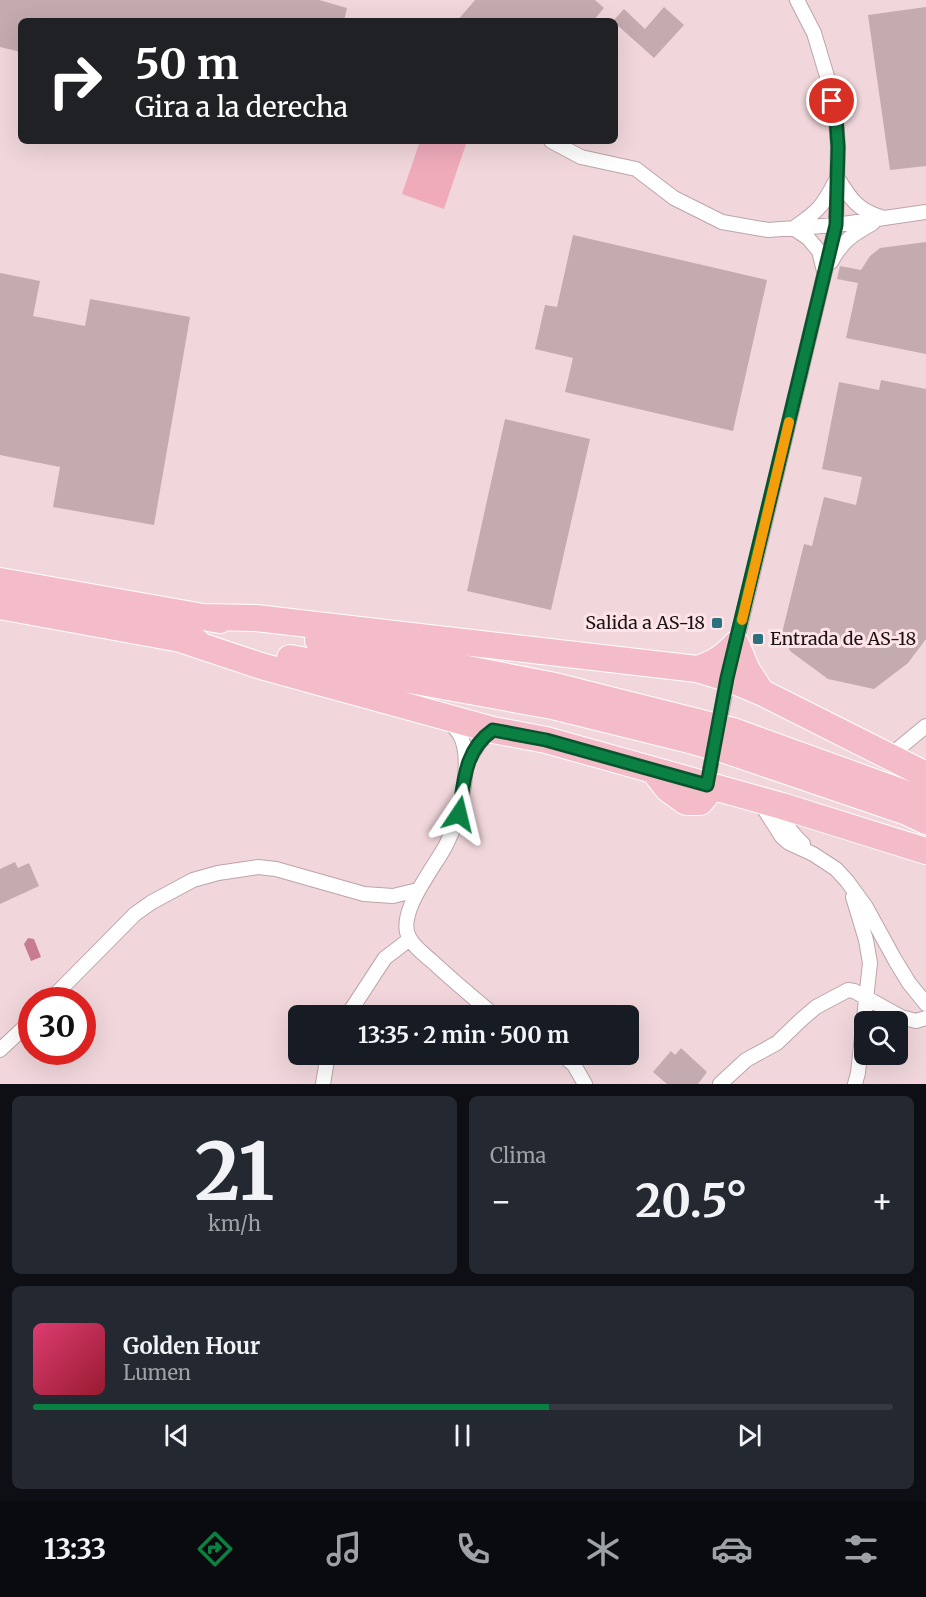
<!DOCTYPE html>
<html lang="es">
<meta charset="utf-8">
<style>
:root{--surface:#171b24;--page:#242831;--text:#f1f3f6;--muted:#9ea1a6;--line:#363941;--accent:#0b8043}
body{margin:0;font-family:Merriweather,serif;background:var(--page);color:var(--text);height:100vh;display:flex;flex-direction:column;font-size:22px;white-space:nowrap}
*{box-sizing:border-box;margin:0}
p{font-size:20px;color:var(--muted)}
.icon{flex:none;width:33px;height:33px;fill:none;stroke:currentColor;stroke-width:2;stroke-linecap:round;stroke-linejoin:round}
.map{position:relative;height:1084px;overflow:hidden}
.side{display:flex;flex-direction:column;gap:12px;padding:12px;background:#0d0f14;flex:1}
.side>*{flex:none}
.top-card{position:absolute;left:18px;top:18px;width:600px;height:126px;border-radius:9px;box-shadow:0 6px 24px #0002;background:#202124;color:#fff;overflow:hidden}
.tools{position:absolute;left:854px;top:1011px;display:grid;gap:12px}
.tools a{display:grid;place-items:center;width:54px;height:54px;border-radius:9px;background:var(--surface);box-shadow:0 6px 24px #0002;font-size:30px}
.speed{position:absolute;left:18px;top:987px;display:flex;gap:12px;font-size:30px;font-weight:700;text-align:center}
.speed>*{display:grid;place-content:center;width:78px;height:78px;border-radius:50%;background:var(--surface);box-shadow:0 6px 24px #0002;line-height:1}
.speed .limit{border:9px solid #d22;background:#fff;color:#111}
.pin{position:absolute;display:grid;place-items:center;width:51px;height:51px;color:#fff;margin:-26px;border:3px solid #fff;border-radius:50%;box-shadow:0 2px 6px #0007}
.me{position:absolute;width:66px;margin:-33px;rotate:10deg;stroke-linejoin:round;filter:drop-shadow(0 0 4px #0008)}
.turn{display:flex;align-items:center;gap:21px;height:126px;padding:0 18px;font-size:27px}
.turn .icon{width:78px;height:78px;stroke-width:2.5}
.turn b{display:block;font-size:42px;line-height:51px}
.big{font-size:45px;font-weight:700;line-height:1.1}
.side .widget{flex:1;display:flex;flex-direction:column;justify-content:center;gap:9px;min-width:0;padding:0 21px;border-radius:9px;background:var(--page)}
.side .dial{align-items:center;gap:0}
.dial b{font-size:78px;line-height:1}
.song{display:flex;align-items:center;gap:18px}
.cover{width:72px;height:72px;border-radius:9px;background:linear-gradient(135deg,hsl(340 70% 55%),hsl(350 70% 35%))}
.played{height:6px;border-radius:3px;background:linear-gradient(90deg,var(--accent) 60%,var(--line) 60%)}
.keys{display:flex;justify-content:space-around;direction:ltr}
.heat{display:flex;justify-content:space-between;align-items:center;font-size:33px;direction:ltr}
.side .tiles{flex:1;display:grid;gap:12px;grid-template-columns:1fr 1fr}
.widget:last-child{grid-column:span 2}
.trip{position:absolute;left:288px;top:1005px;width:351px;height:60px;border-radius:9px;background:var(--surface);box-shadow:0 6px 24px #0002;font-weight:700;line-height:60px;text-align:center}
.menu{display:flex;height:96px;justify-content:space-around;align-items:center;background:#090b0e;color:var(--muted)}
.menu .icon{width:42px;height:42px}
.menu .active{color:var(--accent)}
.menu b{font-size:27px;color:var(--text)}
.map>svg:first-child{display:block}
.green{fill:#f0abbb}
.water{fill:#c87c8f}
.building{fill:#c4abb0}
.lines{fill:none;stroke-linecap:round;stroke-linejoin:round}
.street-casing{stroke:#bda4a9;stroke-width:16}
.highway-casing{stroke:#fff;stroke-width:28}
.street{stroke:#fff;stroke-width:14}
.highway{stroke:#f3bcc8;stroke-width:26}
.highway-bridge-casing{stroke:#fff;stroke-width:28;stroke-linecap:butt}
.highway-bridge{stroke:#f3bcc8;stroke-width:26}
.route-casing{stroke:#07532c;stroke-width:15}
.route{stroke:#0b8043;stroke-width:10}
.slow{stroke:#f59e0b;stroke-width:10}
.poi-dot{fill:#2a707e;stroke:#fee4e9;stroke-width:2}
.labels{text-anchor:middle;stroke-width:6;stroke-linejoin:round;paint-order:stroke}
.poi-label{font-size:18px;fill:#1c1315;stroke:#fee4e9;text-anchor:end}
</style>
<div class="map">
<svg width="926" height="1084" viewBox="0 0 926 1084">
<rect width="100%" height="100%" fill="#f1d7dc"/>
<path class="green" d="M 420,141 L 467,141 L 444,209 L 402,194 Z"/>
<path class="water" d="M 28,938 L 34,939 L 41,957 L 31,961 L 24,944 Z"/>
<path class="building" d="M 0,0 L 319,0 L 347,8 L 344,21 L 21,21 L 21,52 L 0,47 Z
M 475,0 L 595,0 L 604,8 L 593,21 L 457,21 Z
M 664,7 L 684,25 L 654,58 L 615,23 L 615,21 L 613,21 L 624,9 L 645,29 Z
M 926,7 L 926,166 L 890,170 L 868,15 Z
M 573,235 L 767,280 L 733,431 L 565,392 L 573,358 L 535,349 L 545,305 L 557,307 Z
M 926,242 L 926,354 L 846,338 L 858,283 L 837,279 L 840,266 L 861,270 L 870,256 L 880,248 Z
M 0,273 L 40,281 L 33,316 L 85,326 L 90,299 L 190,317 L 154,525 L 53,507 L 60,467 L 0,455 Z
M 881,380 L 926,389 L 926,639 L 908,663 L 874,689 L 828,679 L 790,651 L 782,633 L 804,544 L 812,546 L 824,497 L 856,505 L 862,477 L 822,469 L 839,382 L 879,390 Z
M 505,419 L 590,439 L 551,610 L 467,591 Z
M 15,862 L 18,868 L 29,863 L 39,886 L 0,904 L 0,869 Z
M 681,1048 L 707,1072 L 698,1084 L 667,1084 L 653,1072 L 671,1051 L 675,1055 Z"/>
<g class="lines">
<defs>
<path id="street" d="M 551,141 L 581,157 L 636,169 L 674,198 L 722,222 L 768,230 L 836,225 L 926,212
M 837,177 C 850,198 857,210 881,217
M 795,227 C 817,212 823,206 835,182
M 793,228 L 808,238 L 819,251 L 824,271
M 831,262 C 843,240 852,235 873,223
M 735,648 L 836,225 L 838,147 L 836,118 L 829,83 L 814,33 L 797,0
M 448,720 C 452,725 457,730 460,735 C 474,761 459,820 446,845 C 435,867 394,915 410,939 C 415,948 425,955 433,962 C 453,981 474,998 495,1016
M 894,758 L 898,749 L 926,726
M 466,766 C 473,752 480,739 493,730
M 707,785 L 729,673
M 759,801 L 782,837 L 789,843 L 813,854 L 836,869 L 847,881 L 866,907 L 895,960 L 909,983 L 926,1004
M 782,806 C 782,823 792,833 803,844
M 853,897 L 866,940 L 870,963 L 858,1073 L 855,1084
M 50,1000 L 135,914 L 152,902 L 193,880 L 218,873 L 258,867 L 276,869 L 364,894 L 393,896 L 418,890
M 347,1016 L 385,958 L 410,939
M 0,1050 L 32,1020
M 561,1054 L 574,1065 L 585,1084
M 323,1084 L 328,1054
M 720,1084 L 746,1060 L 777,1043 L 802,1019 L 816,1007 L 848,990 L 854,991 L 901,1017 L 916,1021 L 926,1018"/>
<path id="highway" d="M 0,581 L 220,620
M 0,606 L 197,642
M 203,617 L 256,618 L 697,669 L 727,678 L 761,692 L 926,775
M 183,640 L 261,666 L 493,730 L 546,740 L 782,806 L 926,851
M 318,640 L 555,686 L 698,722
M 290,658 L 552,706 L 693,741
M 697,669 C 715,663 723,658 736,644 L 747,670 L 761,692
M 733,731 L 926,801
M 728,751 L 907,812 L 926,821
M 654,771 L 668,789 L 686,802 L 700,802 L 706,795 L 707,785"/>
</defs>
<use href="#street" class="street-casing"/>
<use href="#highway" class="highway-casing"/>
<use href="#street" class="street"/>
<use href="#highway" class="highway"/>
<defs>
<path id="highway-bridge" d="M 698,722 L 733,731
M 693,741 L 728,751"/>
</defs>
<use href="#highway-bridge" class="highway-bridge-casing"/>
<use href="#highway-bridge" class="highway-bridge"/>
</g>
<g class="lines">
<defs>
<path id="route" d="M 459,814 C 464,782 464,750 493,730 L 546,740 L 707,785 L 727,678 L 836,225 L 838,147 L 836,118 L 832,101"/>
</defs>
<use href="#route" class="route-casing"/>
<use href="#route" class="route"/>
<path class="slow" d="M 742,620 L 789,422"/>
</g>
<g class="poi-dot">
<rect x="711" y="617" width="12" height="12" rx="3"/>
<rect x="752" y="633" width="12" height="12" rx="3"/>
</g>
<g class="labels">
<g class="poi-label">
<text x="705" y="629">Salida a AS-18</text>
<text x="770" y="645" text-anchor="start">Entrada de AS-18</text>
</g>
</g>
</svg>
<div class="tools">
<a><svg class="icon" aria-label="search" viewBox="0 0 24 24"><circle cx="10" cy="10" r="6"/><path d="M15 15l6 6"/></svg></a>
</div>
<div class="speed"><div class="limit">30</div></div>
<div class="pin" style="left:832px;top:101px;background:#d93025"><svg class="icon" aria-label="arrive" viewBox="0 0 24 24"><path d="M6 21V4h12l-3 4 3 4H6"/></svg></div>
<svg class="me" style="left:459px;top:814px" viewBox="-20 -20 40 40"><path d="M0-17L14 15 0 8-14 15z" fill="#0b8043" stroke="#fff" stroke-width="4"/></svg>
<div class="trip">13:35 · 2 min · 500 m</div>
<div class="top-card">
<div class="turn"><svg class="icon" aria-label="right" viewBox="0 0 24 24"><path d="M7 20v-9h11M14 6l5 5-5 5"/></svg><div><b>50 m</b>Gira a la derecha</div></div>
</div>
</div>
<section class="side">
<div class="tiles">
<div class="widget dial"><b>21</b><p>km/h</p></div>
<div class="widget"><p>Clima</p>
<div class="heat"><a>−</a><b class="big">20.5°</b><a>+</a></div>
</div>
<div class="widget">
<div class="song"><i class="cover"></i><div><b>Golden Hour</b><p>Lumen</p></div></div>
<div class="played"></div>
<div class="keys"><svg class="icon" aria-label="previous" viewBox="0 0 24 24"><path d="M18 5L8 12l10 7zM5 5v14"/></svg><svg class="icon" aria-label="pause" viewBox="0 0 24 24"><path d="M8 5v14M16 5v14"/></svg><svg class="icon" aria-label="next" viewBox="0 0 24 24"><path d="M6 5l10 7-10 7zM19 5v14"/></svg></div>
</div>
</div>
</section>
<nav class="menu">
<b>13:33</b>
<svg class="icon active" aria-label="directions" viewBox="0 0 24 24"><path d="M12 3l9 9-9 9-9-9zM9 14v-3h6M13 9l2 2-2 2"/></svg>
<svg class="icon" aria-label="music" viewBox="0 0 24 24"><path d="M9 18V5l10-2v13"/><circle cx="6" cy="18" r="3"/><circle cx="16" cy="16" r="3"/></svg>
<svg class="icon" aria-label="phone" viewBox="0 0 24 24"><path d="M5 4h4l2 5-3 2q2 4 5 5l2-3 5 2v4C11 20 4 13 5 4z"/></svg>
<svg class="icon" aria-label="climate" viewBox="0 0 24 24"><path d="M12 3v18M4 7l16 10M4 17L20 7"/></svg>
<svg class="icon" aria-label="car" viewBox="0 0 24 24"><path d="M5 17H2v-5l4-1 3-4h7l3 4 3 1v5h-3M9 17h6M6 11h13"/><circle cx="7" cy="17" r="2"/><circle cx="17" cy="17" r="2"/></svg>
<svg class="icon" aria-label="filters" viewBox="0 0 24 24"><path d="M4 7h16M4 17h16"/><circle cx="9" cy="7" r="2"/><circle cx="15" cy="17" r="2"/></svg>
</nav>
